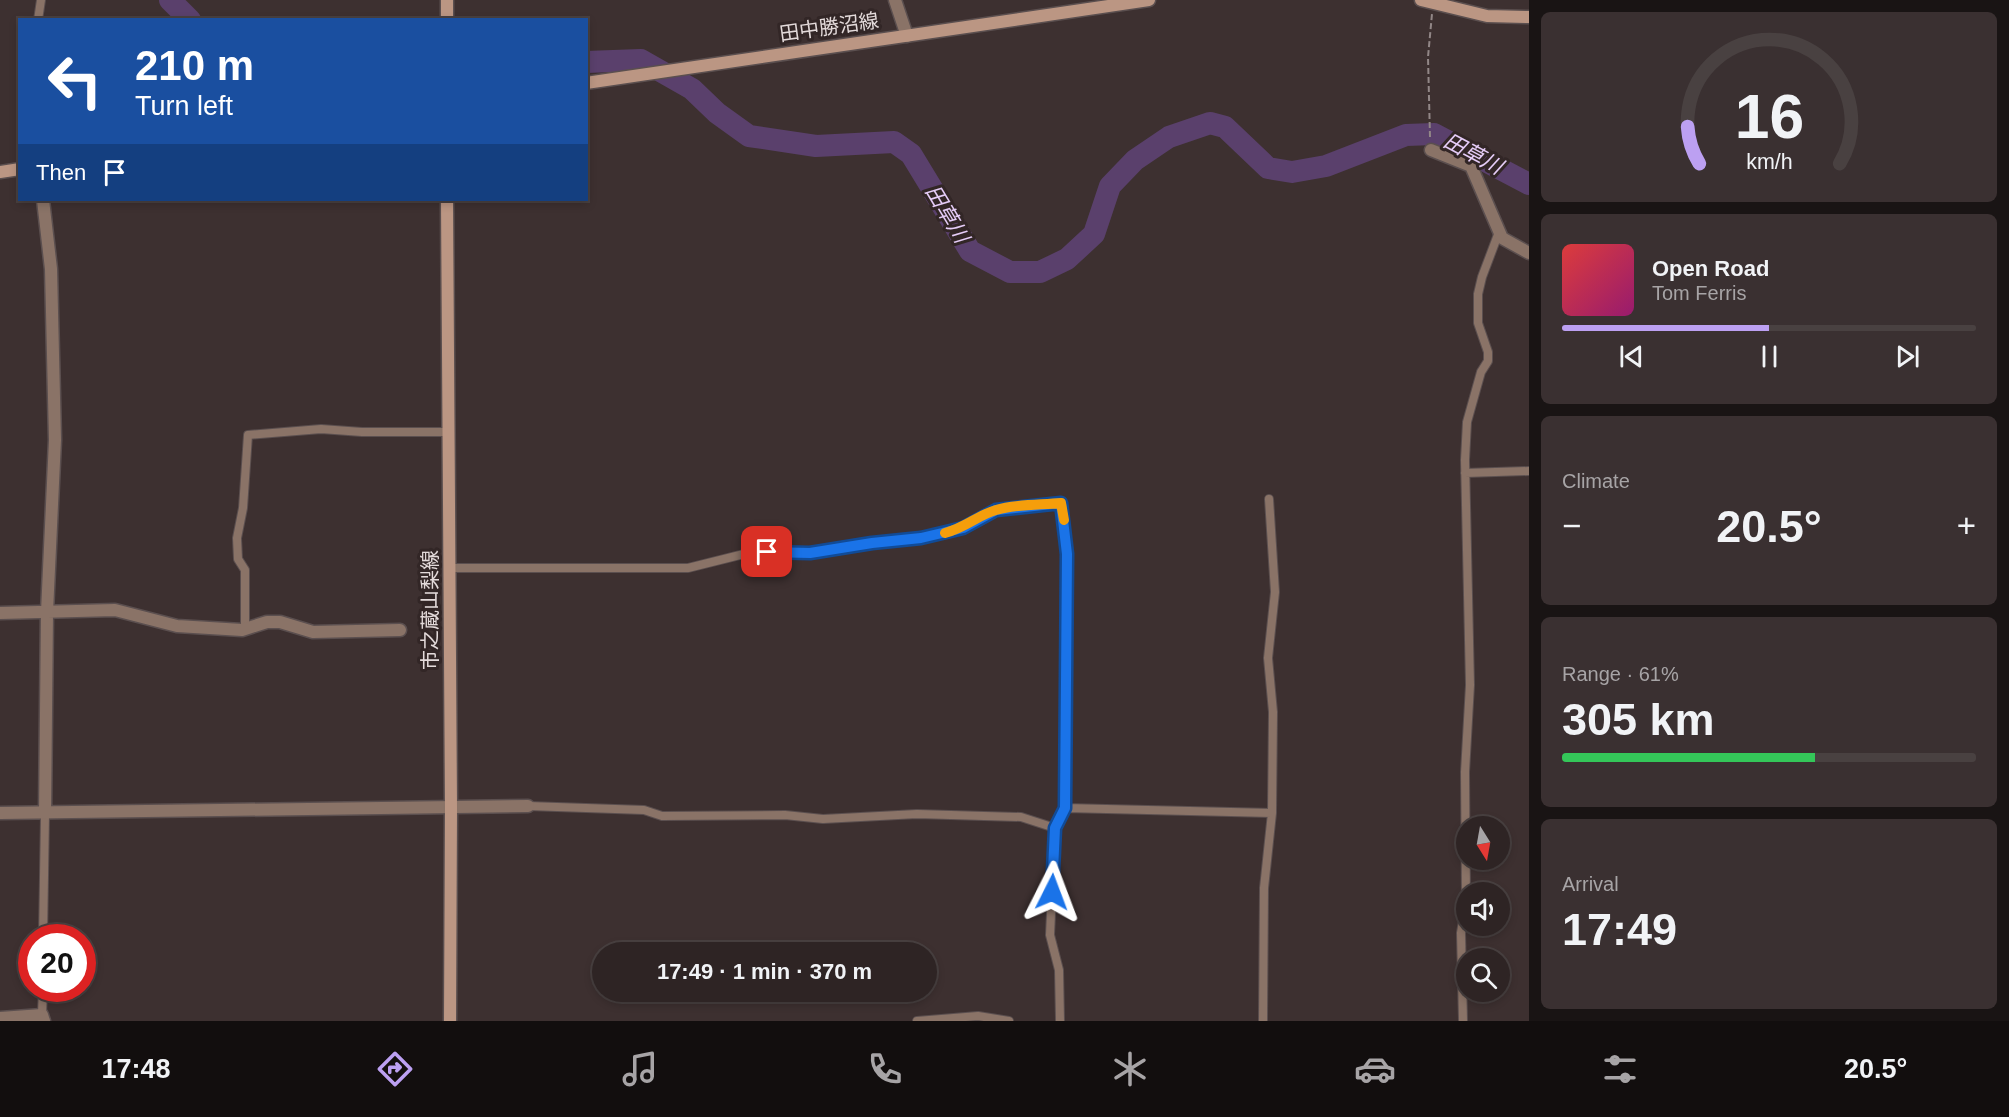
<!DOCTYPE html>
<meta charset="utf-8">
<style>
:root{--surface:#2e2424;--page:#3a3031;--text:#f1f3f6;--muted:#a7a4a6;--line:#494141;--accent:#bca0f2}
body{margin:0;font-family:Helvetica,"Noto Sans JP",sans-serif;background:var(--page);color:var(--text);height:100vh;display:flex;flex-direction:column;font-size:22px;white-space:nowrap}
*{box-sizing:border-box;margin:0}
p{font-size:20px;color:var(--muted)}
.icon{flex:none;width:33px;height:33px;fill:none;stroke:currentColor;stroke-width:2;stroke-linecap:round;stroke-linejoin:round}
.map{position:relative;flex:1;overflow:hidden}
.panel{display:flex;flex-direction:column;gap:12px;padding:12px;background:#191414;width:480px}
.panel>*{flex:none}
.hud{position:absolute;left:18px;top:18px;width:570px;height:183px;border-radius:0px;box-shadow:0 3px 9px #0003,0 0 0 2px var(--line);background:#1a4fa0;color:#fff;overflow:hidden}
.needle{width:39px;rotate:169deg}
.tools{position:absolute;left:1456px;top:816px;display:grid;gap:12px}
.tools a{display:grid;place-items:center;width:54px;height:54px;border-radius:50%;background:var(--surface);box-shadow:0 3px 9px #0003,0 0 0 2px var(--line);font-size:30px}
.speed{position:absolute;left:18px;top:924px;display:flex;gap:12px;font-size:30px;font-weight:700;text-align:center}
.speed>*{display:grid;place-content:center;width:78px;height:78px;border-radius:50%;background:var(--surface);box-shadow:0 3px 9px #0003,0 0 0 2px var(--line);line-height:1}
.speed .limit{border:9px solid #d22;background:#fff;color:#111}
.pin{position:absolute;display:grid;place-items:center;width:51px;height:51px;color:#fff;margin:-26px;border-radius:12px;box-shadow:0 3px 9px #0006}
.me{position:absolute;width:66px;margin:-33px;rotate:3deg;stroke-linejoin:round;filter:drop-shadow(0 0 4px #0008)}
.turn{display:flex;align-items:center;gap:21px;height:126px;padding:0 18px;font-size:27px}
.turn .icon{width:78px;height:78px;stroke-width:2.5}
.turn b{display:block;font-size:42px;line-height:51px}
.then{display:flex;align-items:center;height:57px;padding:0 18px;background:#0003;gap:12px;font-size:22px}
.big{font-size:45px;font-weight:600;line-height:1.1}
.panel .widget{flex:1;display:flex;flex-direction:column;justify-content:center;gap:9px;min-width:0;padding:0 21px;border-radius:9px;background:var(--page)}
.panel .dial{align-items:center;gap:0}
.dial svg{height:156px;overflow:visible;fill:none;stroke:var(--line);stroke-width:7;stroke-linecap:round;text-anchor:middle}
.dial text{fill:var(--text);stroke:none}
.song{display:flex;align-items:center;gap:18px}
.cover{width:72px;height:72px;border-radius:9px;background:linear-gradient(135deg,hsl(0 70% 55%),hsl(320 70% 35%))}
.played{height:6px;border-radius:3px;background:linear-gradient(90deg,var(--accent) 50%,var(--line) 50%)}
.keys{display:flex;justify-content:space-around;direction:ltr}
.heat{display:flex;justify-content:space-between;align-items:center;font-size:33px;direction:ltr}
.charge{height:9px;border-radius:4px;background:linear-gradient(90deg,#34c759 61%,var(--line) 0)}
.trip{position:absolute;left:592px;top:942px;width:345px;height:60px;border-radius:30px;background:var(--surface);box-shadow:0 3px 9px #0003,0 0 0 2px var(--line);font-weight:600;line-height:60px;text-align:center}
.tabs{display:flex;height:96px;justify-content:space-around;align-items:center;background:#120e0e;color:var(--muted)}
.tabs .icon{width:42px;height:42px}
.tabs .selected{color:var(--accent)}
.tabs b{font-size:27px;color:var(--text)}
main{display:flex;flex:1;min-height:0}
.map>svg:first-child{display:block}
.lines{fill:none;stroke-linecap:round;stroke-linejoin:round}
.river{stroke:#5a406c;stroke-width:22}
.service-casing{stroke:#5b4f4f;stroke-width:10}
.minor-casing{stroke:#5b4f4f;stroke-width:15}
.secondary-casing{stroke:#5b4f4f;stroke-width:15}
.path{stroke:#928787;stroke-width:2;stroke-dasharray:6 3;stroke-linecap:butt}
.service{stroke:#8a7367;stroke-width:8}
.minor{stroke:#8a7367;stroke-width:12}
.secondary{stroke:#bb9683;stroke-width:12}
.route-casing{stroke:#114b97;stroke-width:15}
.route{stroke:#1a73e8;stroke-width:10}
.slow{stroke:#f59e0b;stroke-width:10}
.labels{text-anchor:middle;stroke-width:6;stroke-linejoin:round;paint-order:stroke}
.street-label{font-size:20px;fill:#e3dada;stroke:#322626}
.water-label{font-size:21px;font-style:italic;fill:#e6cdf8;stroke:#322626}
</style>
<main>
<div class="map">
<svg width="1529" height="1021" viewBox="0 0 1529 1021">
<rect width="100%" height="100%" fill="#3d3030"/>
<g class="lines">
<path class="river" d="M 170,0 L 190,20
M 586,62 L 641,60 L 692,89 L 717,113 L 749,136 L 816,146 L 894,142 L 911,154 L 970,251 L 1010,272 L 1040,272 L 1067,259 L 1094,234 L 1110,186 L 1135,160 L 1169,137 L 1210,123 L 1225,127 L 1268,168 L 1292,172 L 1326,166 L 1406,135 L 1434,134 L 1529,184"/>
<defs>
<path id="service" d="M 38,20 L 41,0
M 1465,473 L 1529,471
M 449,568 L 688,568 L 748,553 L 785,550 L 810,553 L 872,543 L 921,538 L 963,528 L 996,510 L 1061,503 L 1067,554 L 1065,808 L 1055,828 L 1050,935 L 1059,970 L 1060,1021
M 245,629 L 245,570 L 238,559 L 237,538 L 243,508 L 248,435 L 321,429 L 362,432 L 448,432
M 528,806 L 644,810 L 662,816 L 785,815 L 823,819 L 917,814 L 1021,817 L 1055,828
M 1065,808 L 1272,813
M 43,938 L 45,814
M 42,1015 L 43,988
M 917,1021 L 978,1016 L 1009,1021
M 1263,1021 L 1264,888 L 1272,813 L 1273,712 L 1268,658 L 1275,592 L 1269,499
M 1463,1021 L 1461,933 L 1466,903 L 1465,772 L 1470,685 L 1465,460 L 1467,422 L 1481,372 L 1488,361 L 1488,352 L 1478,323 L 1478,294 L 1482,277 L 1499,232"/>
<path id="minor" d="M 895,0 L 907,36
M 1431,150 L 1471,166 L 1502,238 L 1529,253
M 43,200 L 51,269 L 55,440 L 47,612 L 45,814
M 0,613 L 115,610 L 177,626 L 242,630 L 267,622 L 280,622 L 313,632 L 400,630
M 0,813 L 528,806
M 0,1018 L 42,1015 L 44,1021"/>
<path id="secondary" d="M 1421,0 L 1487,16 L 1529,17
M 447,20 L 447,0
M 586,83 L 1149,0
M 0,172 L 20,169
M 447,200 L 451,808 L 450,1021"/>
</defs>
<use href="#service" class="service-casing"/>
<use href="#minor" class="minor-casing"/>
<use href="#secondary" class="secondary-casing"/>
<path class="path" d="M 1430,137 L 1428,57 L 1432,14"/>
<use href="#service" class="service"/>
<use href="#minor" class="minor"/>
<use href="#secondary" class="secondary"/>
</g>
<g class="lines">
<defs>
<path id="route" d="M 767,552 L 810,553 L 872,543 L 921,538 L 963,528 L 996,510 L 1061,503 L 1067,554 L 1065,808 L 1055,828 L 1052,892"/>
</defs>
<use href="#route" class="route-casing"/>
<use href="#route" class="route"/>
<path class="slow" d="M 945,533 C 967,527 978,515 996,510 C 1016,504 1041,505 1061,503 L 1064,520"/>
</g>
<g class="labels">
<g class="street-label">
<text transform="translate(829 27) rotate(-8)" y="7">田中勝沼線</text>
<text transform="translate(430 610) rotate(-90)" y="7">市之蔵山梨線</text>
</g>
<g class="water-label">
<text transform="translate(1473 154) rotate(28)" y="7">田草川</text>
<text transform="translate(947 214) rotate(59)" y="7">田草川</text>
</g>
</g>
</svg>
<div class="tools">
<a><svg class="needle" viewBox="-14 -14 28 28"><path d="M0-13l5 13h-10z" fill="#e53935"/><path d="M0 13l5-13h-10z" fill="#a7a4a6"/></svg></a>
<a><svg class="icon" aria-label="sound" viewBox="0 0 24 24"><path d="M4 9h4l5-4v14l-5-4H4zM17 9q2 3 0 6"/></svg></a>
<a><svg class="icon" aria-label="search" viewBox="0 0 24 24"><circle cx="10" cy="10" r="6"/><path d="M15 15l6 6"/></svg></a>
</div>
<div class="speed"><div class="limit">20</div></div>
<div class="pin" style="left:767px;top:552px;background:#d93025"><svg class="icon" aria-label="arrive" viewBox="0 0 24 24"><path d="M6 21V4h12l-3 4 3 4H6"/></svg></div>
<svg class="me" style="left:1052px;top:892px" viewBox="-20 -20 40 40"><path d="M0-17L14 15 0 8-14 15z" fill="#1a73e8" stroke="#fff" stroke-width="4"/></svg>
<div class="trip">17:49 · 1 min · 370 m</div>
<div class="hud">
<div class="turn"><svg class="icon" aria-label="left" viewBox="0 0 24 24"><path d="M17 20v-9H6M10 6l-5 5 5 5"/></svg><div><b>210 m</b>Turn left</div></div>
<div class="then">Then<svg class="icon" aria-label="arrive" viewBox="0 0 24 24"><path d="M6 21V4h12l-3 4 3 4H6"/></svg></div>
</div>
</div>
<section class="panel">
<div class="widget dial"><svg viewBox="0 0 100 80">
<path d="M14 69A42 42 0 1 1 86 69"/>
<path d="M14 69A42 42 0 0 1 8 50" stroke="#bca0f2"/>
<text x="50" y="56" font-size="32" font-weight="700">16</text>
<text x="50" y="72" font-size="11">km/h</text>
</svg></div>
<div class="widget">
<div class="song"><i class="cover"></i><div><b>Open Road</b><p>Tom Ferris</p></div></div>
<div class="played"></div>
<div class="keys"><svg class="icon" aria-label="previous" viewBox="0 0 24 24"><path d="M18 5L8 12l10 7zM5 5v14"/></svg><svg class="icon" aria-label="pause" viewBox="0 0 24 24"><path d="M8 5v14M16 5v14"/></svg><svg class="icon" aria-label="next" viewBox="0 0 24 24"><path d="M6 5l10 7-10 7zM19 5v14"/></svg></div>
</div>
<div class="widget"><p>Climate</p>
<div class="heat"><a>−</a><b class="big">20.5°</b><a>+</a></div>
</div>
<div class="widget"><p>Range · 61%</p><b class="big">305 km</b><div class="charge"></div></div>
<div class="widget"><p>Arrival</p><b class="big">17:49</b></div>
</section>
</main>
<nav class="tabs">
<b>17:48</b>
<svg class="icon selected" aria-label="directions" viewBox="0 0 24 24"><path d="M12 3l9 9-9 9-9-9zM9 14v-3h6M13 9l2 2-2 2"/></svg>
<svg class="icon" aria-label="music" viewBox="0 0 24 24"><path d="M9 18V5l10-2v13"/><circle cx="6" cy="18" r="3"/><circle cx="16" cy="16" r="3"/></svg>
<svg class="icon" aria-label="phone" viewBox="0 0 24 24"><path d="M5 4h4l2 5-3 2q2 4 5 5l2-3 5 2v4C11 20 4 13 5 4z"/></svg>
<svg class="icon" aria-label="climate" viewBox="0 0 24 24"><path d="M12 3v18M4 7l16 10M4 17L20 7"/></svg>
<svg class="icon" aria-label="car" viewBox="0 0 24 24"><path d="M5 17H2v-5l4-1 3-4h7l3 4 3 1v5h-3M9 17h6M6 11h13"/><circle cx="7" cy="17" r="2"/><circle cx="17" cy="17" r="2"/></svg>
<svg class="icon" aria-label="filters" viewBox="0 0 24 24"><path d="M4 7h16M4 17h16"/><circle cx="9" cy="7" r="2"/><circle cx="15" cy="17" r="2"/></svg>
<b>20.5°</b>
</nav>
